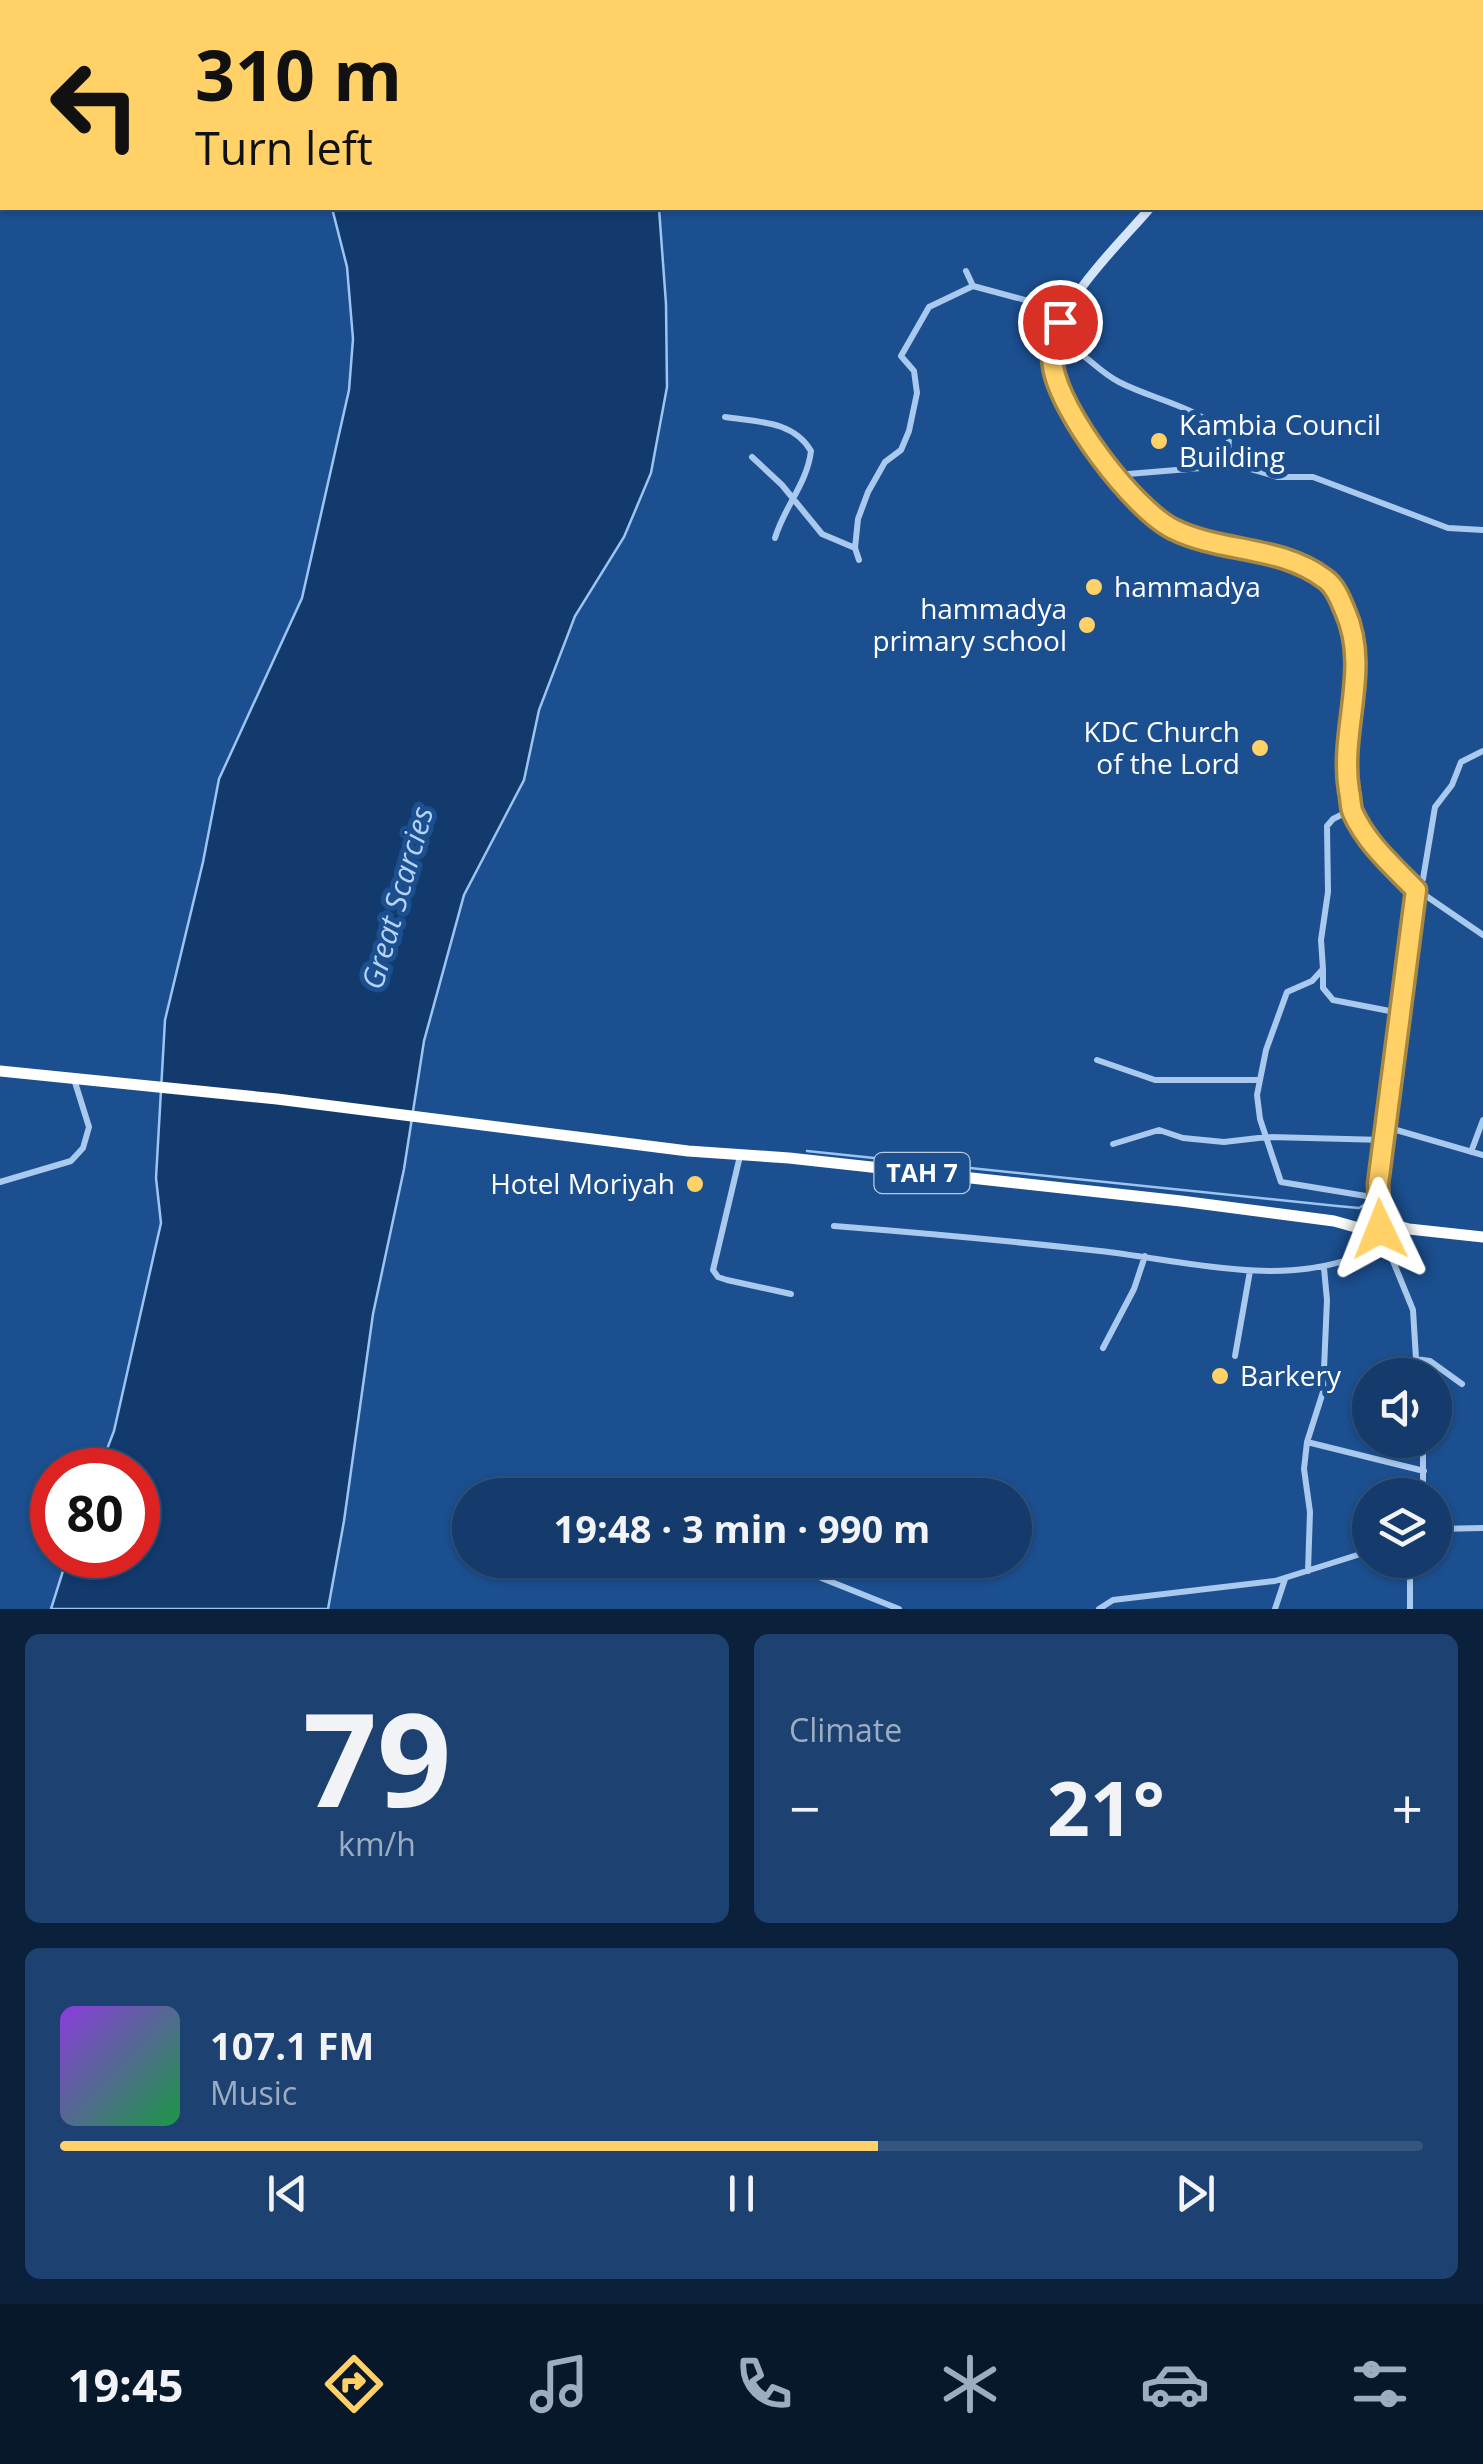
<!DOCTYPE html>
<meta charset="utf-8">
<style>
:root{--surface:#143b6b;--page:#1d4271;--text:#f1f3f6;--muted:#9dadc1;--line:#33557e;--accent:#ffd166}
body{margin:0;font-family:"Open Sans",sans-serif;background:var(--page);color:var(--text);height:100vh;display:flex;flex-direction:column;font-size:38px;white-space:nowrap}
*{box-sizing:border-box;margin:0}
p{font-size:32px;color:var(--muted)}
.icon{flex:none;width:55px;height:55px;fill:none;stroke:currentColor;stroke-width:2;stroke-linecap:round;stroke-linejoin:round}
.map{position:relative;height:1609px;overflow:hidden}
.details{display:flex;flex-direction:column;gap:25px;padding:25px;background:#0b203b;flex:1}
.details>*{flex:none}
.banner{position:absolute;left:0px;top:0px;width:1485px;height:210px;box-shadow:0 2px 8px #0004,0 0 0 2px var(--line);background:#ffd166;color:#111;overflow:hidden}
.buttons{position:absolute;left:1352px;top:1358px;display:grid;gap:20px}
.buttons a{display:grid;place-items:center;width:100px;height:100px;border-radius:50%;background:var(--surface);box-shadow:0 2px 8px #0004,0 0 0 2px var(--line);font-size:50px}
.speed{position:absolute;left:30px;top:1448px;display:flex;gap:20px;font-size:50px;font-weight:700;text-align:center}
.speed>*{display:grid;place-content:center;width:130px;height:130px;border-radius:50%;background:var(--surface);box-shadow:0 2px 8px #0004,0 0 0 2px var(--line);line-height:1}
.speed .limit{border:15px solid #d22;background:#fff;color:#111}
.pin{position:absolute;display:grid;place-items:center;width:85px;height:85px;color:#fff;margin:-42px;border:5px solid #fff;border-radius:50%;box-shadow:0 2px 10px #0007}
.me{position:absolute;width:110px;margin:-55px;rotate:358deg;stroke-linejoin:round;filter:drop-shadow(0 0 8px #0008)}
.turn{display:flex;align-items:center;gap:35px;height:210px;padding:0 30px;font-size:45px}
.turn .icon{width:130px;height:130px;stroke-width:2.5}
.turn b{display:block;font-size:70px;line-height:85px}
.big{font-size:75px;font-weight:700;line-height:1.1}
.details .tile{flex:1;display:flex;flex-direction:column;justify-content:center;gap:15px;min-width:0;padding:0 35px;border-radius:15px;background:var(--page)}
.details .dial{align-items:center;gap:0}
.dial b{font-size:130px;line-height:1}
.song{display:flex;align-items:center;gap:30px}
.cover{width:120px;height:120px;border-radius:15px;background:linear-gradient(135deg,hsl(270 70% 55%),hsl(140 70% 35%))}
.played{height:10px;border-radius:5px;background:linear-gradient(90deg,var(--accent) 60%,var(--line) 60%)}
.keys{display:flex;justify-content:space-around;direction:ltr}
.heat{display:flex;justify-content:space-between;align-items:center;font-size:55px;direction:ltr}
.details .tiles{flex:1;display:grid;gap:25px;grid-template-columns:1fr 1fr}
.tile:last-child{grid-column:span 2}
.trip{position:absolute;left:452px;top:1478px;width:580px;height:100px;border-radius:50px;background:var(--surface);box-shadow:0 2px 8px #0004,0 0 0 2px var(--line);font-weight:700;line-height:100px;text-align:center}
.dock{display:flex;height:160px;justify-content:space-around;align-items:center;background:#08182b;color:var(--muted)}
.dock .icon{width:70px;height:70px}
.dock .selected{color:var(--accent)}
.dock b{font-size:45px;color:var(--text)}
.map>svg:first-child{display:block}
.water{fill:#123a6d;stroke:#9cc4f0;stroke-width:2.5}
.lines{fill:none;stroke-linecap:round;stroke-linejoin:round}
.stream{stroke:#9cc4f0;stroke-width:2.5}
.street{stroke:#a9c9ee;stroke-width:6}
.secondary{stroke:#d6e6fa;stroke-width:9}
.highway{stroke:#fff;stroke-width:11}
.route-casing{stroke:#a68842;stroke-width:25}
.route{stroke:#ffd166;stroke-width:18}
.poi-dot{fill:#ffd166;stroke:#1b4f8f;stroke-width:4}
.labels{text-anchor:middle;stroke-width:10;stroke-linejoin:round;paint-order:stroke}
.shield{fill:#1b4f8f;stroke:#bbcadd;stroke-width:2.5}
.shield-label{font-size:25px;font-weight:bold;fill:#fff}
.poi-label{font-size:28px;fill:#fff;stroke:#1b4f8f;text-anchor:start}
.water-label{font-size:30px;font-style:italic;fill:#b5d3f5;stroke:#1b4f8f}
</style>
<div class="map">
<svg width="1483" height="1609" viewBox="0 0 1483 1609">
<rect width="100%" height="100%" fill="#1b4f8f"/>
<path class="water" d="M 209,0 L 556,0 L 558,2 L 211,2 Z
M 332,208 L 659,208 L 666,304 L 667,387 L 651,473 L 624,537 L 575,616 L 539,710 L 524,780 L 464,895 L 424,1041 L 404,1169 L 373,1314 L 344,1521 L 328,1609 L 51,1609 L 68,1555 L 138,1555 L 138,1470 L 99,1470 L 114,1431 L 161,1223 L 156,1178 L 165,1020 L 203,862 L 219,779 L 302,598 L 349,390 L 353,339 L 347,267 Z"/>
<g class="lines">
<path class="stream" d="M 1359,2 L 1361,0
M 807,1151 L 1337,1206 L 1359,1208 L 1367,1203"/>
<path class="street" d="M 966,271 L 973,286
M 1054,339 C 1081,347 1095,370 1119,382 C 1156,401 1199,406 1229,438 L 1228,453 L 1221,465
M 725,417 C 756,422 793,420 811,451 C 807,484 784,507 775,538
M 752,457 L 782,485 L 822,534 L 855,548 L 859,560
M 1116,475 L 1237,465 L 1278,477 L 1313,477 L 1448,528 L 1483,530
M 855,548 L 858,519 L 868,492 L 885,462 L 901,450 L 909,431 L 917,393 L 914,371 L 901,356 L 929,307 L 973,286 L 1044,305 L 1065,315
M 1483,751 L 1461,762 L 1452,785 L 1435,807 L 1423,879 L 1416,889 L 1483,935
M 1351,810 L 1333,819 L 1327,826 L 1328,892 L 1321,940 L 1323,969 L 1312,981 L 1287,992 L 1266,1050 L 1257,1095 L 1260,1119 L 1281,1182 L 1372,1197
M 1323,971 L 1323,988 L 1333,1000 L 1400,1013
M 1097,1060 L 1155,1080 L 1259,1080
M 1386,1127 L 1483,1155
M 1113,1144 L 1159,1130 L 1183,1138 L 1224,1142 L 1267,1137 L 1384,1140
M 1471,1152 L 1483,1120
M 740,1156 L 713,1270 L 718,1277 L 727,1280 L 791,1294
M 0,1182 L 71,1161 L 83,1148 L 89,1127 L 74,1079
M 834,1226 C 923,1233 1011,1241 1100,1251 C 1180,1260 1271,1286 1350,1259
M 1371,1233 L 1393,1261 L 1413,1310 L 1417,1375
M 1103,1348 L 1134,1289 L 1145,1256
M 1235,1356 L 1250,1271
M 1416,1359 L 1430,1361 L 1462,1384
M 1307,1442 L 1424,1471
M 1423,1495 L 1423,1440
M 1435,1529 L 1483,1528
M 804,1571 L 899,1609
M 1308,1571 L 1310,1512 L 1304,1469 L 1307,1442 L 1323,1392 L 1327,1300 L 1324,1268
M 1099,1609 L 1113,1600 L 1275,1581 L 1370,1551
M 1275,1609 L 1285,1579
M 1410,1609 L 1410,1575 L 1414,1560"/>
<path class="secondary" d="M 1228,0 L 1228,2
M 1150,208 C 1117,247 1047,310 1052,365 C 1055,395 1081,427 1098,451 C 1119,481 1142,516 1177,531 C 1222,550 1309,546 1336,592 C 1377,659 1338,721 1349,792 C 1351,800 1350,807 1354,814 C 1368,844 1393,866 1416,889 L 1378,1184 L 1378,1217
M 1369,1217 L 1377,1187"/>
<path class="highway" d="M 0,1071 L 277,1099 L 688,1151 L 789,1158 L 1181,1201 L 1334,1221 L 1366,1230
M1364 1225a9 9 0 1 1 18 0a9 9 0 1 1-18 0Z
M 1381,1221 L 1409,1229 L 1483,1237"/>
</g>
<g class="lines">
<defs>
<path id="route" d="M 1060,322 C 1054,336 1050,351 1053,366 C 1059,411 1133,509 1173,529 C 1221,553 1280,545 1325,579 C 1335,586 1340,599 1345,611 C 1371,669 1339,730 1349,791 C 1351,799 1350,807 1353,813 C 1367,844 1393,866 1416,890 L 1378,1184 L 1380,1229"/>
</defs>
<use href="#route" class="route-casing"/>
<use href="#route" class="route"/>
</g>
<g class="poi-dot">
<circle cx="1159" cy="441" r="10"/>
<circle cx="1094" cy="587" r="10"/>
<circle cx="1087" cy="625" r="10"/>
<circle cx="1260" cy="748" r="10"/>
<circle cx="695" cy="1184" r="10"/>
<circle cx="1220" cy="1376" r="10"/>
</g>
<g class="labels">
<rect class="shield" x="874.5" y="1153" width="95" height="40" rx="8"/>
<g class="shield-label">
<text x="922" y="1182">TAH 7</text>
</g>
<g class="poi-label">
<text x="1179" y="435">Kambia Council<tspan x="1179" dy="32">Building</tspan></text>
<text x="1114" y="597">hammadya</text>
<text x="1067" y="619" text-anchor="end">hammadya<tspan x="1067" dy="32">primary school</tspan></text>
<text x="1240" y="742" text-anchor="end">KDC Church<tspan x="1240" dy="32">of the Lord</tspan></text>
<text x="675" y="1194" text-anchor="end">Hotel Moriyah</text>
<text x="1240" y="1386">Barkery</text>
</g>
<g class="water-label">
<text transform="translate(398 898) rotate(-74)" y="10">Great Scarcies</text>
</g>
</g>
</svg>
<div class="buttons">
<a><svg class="icon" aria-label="sound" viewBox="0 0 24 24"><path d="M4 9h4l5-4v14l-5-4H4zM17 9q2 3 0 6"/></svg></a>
<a><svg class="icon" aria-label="layers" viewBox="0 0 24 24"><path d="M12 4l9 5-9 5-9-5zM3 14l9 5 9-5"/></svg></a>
</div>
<div class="speed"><div class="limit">80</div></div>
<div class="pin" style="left:1060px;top:322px;background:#d93025"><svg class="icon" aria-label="arrive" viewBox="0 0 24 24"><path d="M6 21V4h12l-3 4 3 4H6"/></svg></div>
<svg class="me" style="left:1380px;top:1229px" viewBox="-20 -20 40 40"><path d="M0-17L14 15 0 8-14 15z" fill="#ffd166" stroke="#fff" stroke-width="4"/></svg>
<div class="trip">19:48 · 3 min · 990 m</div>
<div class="banner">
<div class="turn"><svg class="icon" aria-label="left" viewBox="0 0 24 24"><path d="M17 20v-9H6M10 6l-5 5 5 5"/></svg><div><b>310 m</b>Turn left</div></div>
</div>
</div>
<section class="details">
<div class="tiles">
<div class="tile dial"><b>79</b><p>km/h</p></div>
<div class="tile"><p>Climate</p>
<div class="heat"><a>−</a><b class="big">21°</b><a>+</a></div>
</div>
<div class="tile">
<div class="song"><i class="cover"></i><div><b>107.1 FM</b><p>Music</p></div></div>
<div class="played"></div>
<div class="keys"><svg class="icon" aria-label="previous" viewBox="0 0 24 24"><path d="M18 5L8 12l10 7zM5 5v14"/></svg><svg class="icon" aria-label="pause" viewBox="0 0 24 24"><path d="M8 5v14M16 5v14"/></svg><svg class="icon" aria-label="next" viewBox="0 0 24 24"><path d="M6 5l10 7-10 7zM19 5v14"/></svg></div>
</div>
</div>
</section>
<nav class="dock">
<b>19:45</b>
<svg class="icon selected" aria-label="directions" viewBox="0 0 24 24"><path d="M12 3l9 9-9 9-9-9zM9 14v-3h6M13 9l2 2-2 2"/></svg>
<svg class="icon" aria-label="music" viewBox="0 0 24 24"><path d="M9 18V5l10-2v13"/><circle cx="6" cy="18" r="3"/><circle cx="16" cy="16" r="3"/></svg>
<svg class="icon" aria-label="phone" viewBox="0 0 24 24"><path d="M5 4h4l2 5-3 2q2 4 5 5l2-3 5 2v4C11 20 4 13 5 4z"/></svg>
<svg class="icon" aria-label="climate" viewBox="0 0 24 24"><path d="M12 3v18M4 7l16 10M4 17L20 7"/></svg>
<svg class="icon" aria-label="car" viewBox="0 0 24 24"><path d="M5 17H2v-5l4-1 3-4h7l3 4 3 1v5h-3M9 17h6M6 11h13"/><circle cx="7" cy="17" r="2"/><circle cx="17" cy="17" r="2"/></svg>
<svg class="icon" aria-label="filters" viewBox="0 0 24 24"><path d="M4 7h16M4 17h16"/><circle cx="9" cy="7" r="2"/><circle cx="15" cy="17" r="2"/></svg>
</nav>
